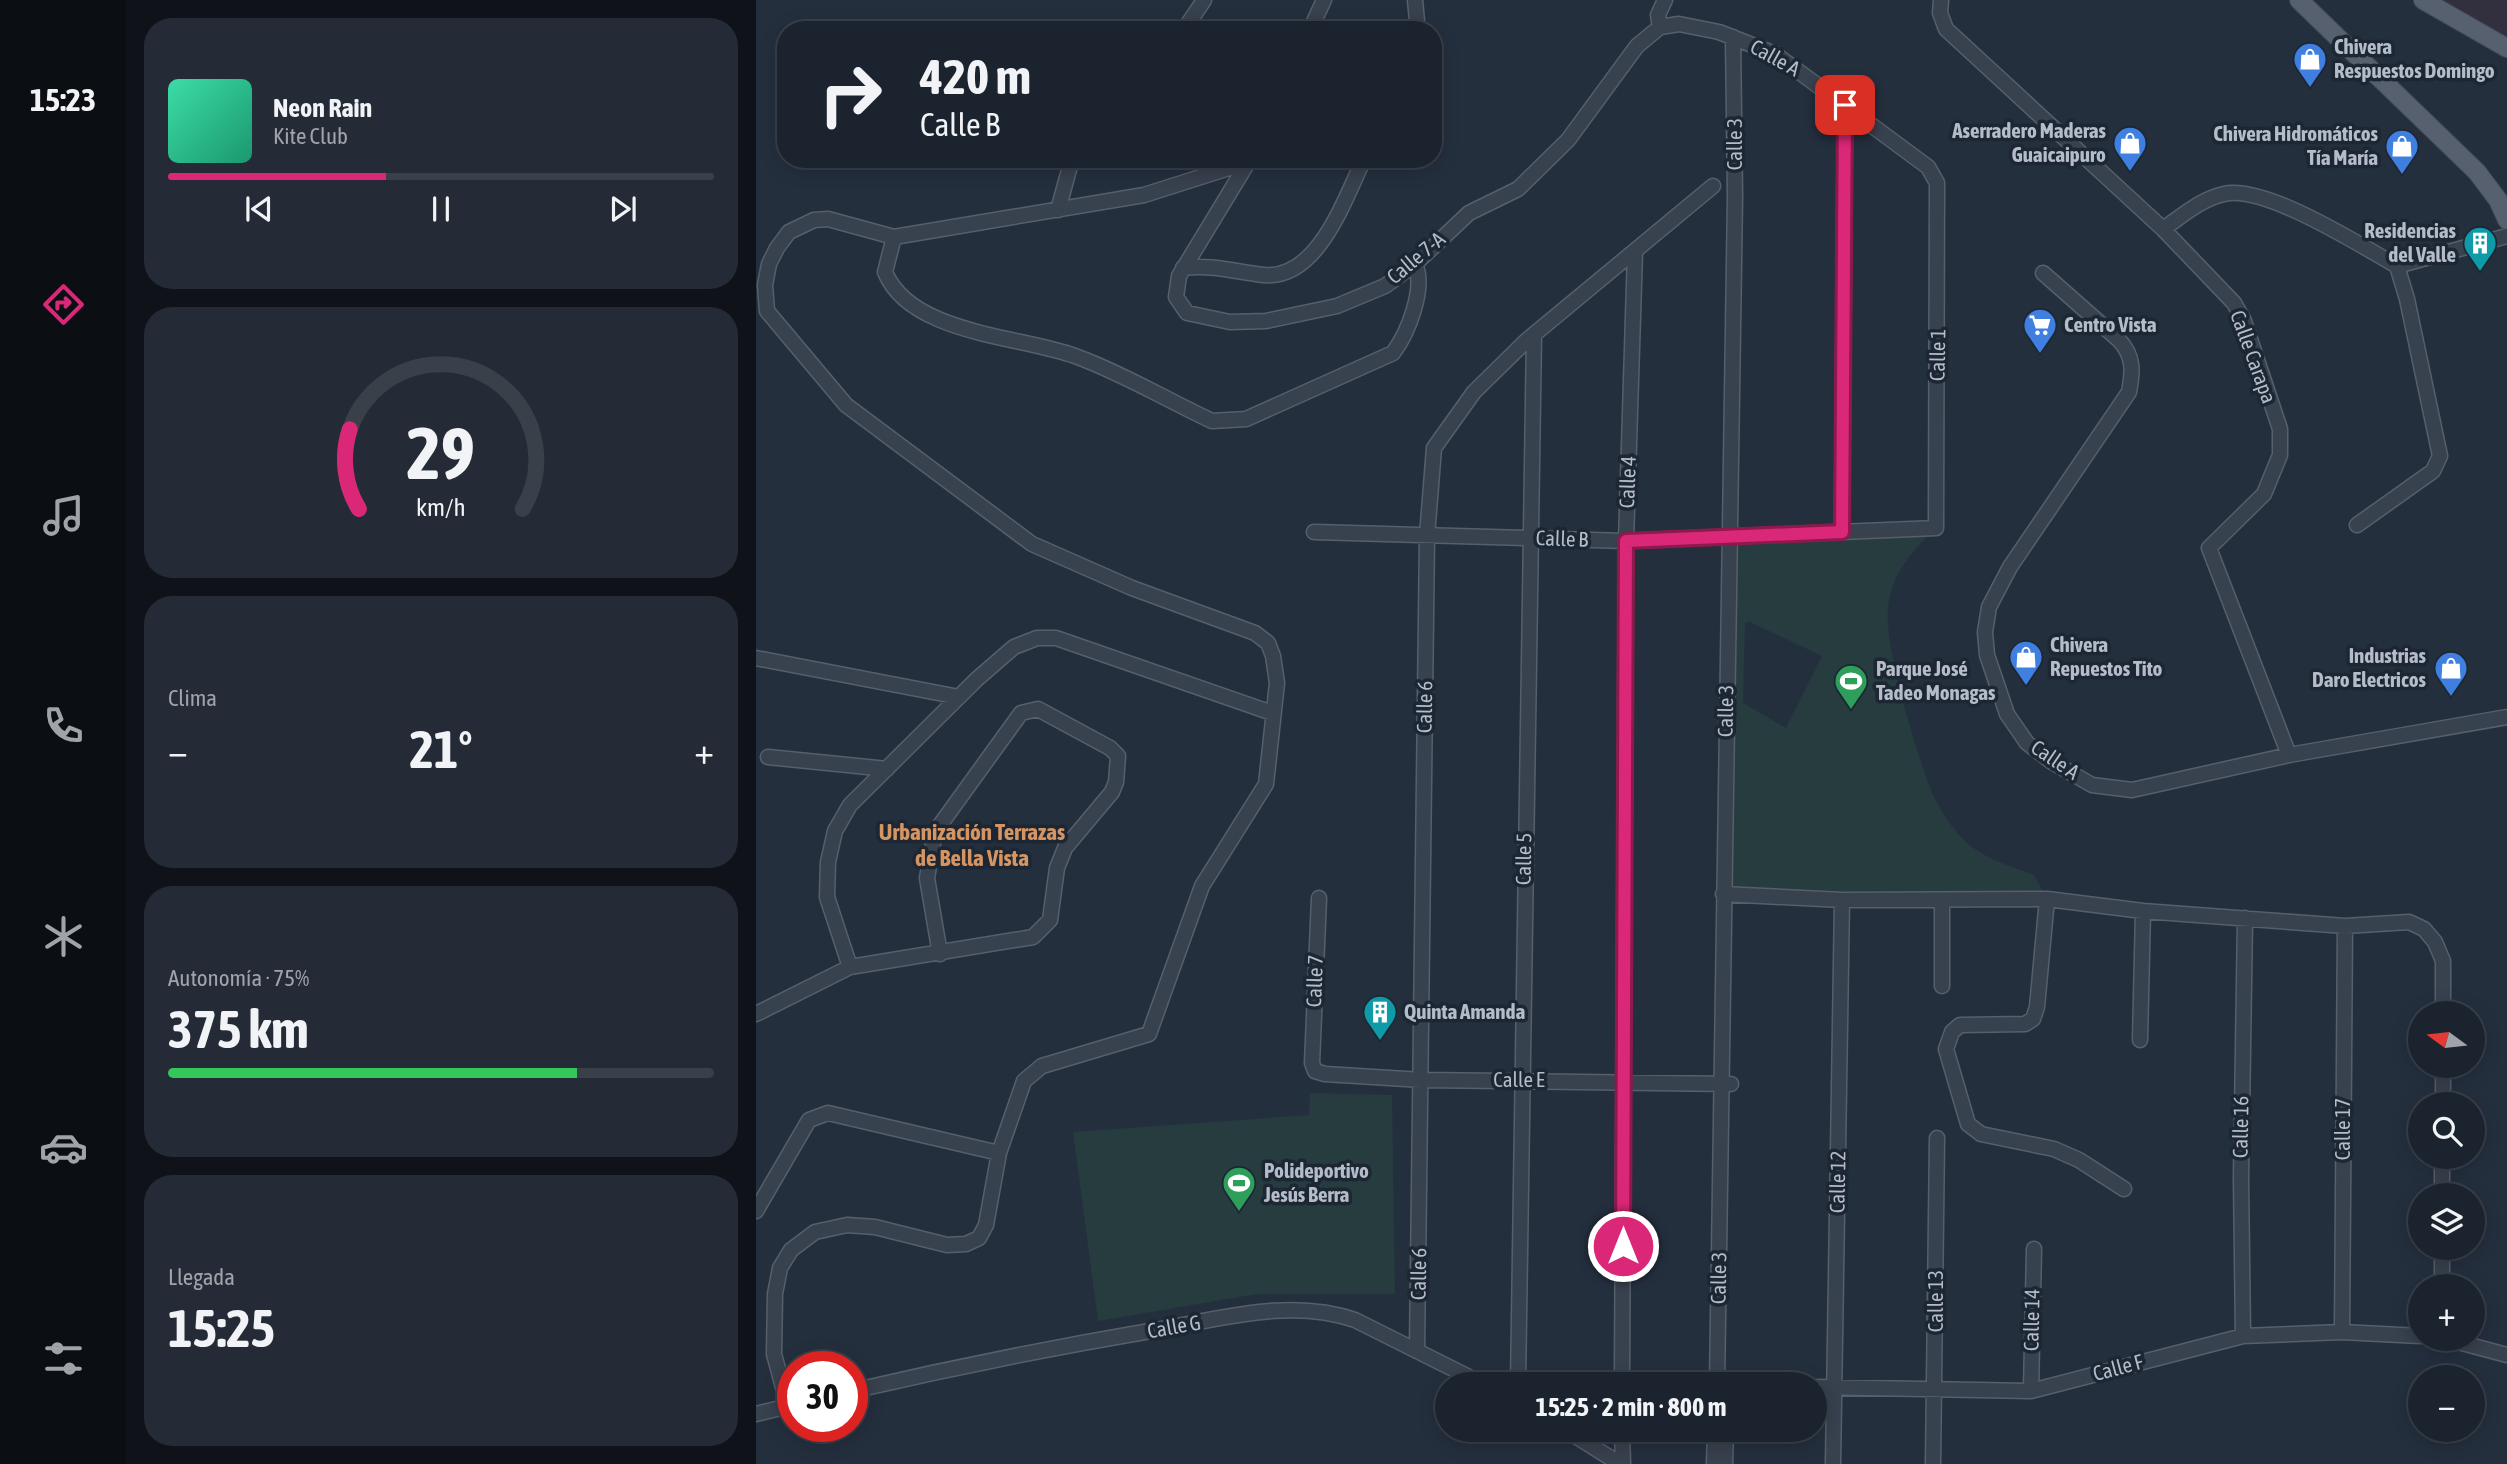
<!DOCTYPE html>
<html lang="es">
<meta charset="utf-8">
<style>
:root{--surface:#1b232e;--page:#242b36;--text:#f1f3f6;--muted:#a0a4aa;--line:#39404a;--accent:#db2777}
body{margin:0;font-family:"Asap Condensed",sans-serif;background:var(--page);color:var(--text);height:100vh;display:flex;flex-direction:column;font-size:26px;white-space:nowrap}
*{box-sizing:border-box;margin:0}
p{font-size:23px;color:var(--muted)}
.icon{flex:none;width:38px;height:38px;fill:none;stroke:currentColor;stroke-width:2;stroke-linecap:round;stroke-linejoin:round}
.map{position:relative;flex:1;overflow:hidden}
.side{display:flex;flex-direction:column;gap:18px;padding:18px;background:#0f1319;width:630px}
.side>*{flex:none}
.guide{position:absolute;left:21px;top:21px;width:665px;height:147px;border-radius:28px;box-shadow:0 4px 18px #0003,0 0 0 2px var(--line);background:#1b232e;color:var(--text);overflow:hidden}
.needle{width:46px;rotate:285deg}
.tools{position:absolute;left:1652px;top:1001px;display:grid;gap:14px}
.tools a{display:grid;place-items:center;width:77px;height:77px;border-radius:50%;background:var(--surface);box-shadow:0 4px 18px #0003,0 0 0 2px var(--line);font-size:35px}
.speed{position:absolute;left:21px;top:1351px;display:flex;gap:14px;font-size:35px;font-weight:700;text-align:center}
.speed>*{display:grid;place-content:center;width:91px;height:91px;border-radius:50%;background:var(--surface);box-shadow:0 4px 18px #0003,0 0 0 2px var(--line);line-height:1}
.speed .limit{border:10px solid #d22;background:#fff;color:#111}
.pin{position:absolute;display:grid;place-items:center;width:60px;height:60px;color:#fff;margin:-30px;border-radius:14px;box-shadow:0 4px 10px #0006}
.me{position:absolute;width:77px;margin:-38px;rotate:0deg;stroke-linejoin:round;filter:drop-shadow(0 0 5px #0008)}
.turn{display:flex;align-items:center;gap:24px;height:147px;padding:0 28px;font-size:32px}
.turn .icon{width:91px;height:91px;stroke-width:2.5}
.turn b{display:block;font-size:49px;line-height:60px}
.big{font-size:52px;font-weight:700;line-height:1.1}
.side .tile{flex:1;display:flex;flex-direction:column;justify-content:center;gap:10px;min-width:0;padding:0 24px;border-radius:28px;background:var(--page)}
.side .dial{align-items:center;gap:0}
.dial svg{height:182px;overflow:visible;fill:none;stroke:var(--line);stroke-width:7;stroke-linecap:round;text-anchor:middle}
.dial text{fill:var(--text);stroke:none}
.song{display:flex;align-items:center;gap:21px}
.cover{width:84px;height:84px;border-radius:10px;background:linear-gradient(135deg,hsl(160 70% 55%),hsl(160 70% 35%))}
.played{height:7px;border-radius:4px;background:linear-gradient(90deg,var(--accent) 40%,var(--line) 40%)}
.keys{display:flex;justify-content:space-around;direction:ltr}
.heat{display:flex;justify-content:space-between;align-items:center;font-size:38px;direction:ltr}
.charge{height:10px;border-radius:5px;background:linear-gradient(90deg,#34c759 75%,var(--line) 0)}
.trip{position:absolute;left:679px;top:1372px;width:392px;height:70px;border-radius:35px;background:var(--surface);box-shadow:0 4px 18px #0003,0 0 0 2px var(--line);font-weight:700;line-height:70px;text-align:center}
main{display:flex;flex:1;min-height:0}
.dock{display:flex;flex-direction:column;width:126px;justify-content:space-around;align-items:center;background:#0b0e12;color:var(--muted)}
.dock .icon{width:49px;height:49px}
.dock .active{color:var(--accent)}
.dock b{font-size:32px;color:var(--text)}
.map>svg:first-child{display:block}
.medical{fill:#32303f}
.green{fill:#263c3f;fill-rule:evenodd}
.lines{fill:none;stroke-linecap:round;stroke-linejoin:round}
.minor-casing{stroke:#565f6c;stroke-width:17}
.major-casing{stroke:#414a57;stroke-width:20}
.minor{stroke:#38414e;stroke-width:14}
.major{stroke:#56606e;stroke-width:18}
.route-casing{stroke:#8e194d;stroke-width:18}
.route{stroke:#db2777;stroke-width:12}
.labels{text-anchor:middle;stroke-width:7;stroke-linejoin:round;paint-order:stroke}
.poi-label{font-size:21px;font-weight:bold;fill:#b4bcc9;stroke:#1d2633;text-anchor:start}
.street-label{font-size:21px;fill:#b4bcc9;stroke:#1d2633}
.neighbourhood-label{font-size:23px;font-weight:bold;fill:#d59563;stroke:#1d2633}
</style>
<main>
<nav class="dock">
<b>15:23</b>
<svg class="icon active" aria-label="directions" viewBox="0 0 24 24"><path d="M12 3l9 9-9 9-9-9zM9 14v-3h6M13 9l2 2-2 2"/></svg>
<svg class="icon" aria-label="music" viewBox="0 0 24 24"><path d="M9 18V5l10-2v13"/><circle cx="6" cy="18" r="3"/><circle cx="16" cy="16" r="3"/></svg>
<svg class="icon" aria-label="phone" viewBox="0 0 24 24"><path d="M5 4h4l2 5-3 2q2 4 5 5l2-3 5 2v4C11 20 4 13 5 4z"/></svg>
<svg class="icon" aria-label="climate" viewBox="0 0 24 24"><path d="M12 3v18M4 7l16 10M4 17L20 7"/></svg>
<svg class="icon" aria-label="car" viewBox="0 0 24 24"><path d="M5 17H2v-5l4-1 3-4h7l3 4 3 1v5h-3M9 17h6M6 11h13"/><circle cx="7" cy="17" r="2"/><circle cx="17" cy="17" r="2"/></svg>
<svg class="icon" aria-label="filters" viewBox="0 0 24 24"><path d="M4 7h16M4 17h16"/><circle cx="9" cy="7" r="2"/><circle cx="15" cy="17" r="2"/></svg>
</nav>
<section class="side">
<div class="tile">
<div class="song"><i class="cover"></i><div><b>Neon Rain</b><p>Kite Club</p></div></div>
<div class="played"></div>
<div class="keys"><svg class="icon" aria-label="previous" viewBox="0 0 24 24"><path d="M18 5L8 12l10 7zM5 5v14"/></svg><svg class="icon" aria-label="pause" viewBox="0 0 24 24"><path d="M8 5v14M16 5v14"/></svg><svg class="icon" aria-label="next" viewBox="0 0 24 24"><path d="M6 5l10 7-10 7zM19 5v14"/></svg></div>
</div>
<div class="tile dial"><svg viewBox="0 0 100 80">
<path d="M14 69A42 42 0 1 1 86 69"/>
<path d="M14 69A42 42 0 0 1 10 34" stroke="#db2777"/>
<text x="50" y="56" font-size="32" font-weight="700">29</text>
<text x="50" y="72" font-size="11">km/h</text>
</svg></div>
<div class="tile"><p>Clima</p>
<div class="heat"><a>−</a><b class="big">21°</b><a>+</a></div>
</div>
<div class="tile"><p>Autonomía · 75%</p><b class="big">375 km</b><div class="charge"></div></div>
<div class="tile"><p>Llegada</p><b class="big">15:25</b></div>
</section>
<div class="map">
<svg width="1751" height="1464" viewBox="0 0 1751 1464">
<rect width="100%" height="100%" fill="#242f3e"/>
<path class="medical" d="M 1676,0 L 1751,0 L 1751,43 Z"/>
<path class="green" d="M 1180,528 C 1156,551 1136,573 1132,608 C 1128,646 1159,747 1173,785 C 1179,802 1194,826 1207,839 C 1225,858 1255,866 1278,875 L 1291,899 L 974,894 L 980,537 ZM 994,622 L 1066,656 L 1030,728 L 987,703 L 989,623 Z
M 554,1093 L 636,1095 L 639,1294 L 501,1294 L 342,1321 L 317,1132 L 553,1115 Z"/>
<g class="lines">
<defs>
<path id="minor" d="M 1185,0 L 1184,13 L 1190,29 L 1407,229 L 1478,303 L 1488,321 L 1524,429 L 1524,455 L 1508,494 L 1453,548 L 1533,755
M 904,27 L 902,15 L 909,0
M 428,30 L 448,0
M 554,30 L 568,0
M 658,30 L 661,21 L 659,0
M 494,159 L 423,276 L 420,297 L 431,313 L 474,322 L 510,321 L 581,306 L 629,286 L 659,264 L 713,213 L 762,189 L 812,140 L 881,46 L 904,27 L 923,24 L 963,32 L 1019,54 L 1172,167 L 1181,183 L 1180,528 L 870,541 L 558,532
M 492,162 L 388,195 L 138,237 L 129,272 C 154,334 264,336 319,356 C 366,373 411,400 456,421 L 490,419 L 637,353 C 652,333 670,288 659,264
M 302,210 L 316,159
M 1407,229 C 1426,216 1445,199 1468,194 C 1508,184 1604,245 1641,266 L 1751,236
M 427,268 C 456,264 480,272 508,275 C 562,280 589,198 608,159
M 1287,273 L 1363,340 C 1378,356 1377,371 1373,392 L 1254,567 L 1233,607 L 1229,632 L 1231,655 L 1251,714 L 1271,743 L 1296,762 L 1336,785 L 1376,790 L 1533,755 L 1751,717
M 1601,525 L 1677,471 L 1684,456 L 1651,299 L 1641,266
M 1086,532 L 1089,105
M 0,658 L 203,697
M 12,757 L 131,769
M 967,894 L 1086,900 L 1291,899 L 1387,911 L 1589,926 L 1653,922 L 1668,929 L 1679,942 L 1687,961 L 1687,1013
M 563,898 L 556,1063 L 559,1071 L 569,1074 L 666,1080 L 975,1084
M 1291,899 L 1281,1007 L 1277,1019 L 1269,1024 L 1204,1025 L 1196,1032 L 1190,1049 L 1212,1124 L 1225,1134 L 1298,1149 L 1323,1160 L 1368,1189
M 94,967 L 71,897 L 72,862 L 79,831 L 94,805 L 221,679 L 258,647 L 281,638 L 300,638 L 516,713
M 1186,986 L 1186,900
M 0,1014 L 94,967 L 277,937 L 294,920 L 301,868 L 309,848 L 356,792 L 360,782 L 362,756 L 354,748 L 282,709 L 265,713 L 179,832 L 171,878 L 184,954
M 1384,1040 L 1387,911
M 1687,1104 L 1687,1066
M 1686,1195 L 1686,1157
M 0,1211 L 53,1120 L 72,1113 L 243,1153
M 1686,1286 L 1686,1248
M 1586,1332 L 1589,926
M 1487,1336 L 1485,1178 L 1489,918
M 1691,1339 L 1751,1355
M 661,1351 L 671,536 L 678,448 L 718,392 L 770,341 L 957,186
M 762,1384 L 778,334
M 866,1384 L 870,541 L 879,252
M 961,1384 L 979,197 L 977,37
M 1059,1387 L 1275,1391 L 1487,1336 L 1586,1332 L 1664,1336
M 96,1391 C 195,1368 294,1348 394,1331 C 461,1320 533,1297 599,1320 L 727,1384
M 1275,1391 L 1278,1249
M 32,1406 L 18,1354 L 19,1294 L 24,1268 L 35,1250 L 59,1232 L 91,1225 L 119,1227 L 191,1245 L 210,1244 L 223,1238 L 230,1225 L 243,1153 L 268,1081 L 286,1066 L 393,1034 L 446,886 L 510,784 L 521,683 L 517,656 L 512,643 L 499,633 L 376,588 L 276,544 L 90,405 L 11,311 L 9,285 L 13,264 L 21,248 L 33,232 L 58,220 L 72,219 L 138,237
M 0,1414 L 37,1405
M 810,1430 L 864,1464
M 866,1430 L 867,1464
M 958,1464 L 959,1430
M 969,1464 L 970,1430
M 1077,1464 L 1086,900
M 1177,1464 L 1181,1138"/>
<path id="major" d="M 1543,0 L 1721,172 L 1742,200 L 1751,220
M 1667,0 L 1751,48"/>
</defs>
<use href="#minor" class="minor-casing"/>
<use href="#major" class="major-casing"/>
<use href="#minor" class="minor"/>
<use href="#major" class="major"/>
</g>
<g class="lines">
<defs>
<path id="route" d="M 867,1246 L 870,541 L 1086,532 L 1089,105"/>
</defs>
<use href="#route" class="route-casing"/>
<use href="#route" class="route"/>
</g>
<defs>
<symbol id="shop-pin" viewBox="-11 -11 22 30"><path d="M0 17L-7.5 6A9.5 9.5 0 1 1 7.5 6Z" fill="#3f7fe0" stroke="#1d2633"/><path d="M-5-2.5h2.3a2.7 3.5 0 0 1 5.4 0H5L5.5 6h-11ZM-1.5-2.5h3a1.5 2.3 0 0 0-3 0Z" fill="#fff"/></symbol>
<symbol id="building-pin" viewBox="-11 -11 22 30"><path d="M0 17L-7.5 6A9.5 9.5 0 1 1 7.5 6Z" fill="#0f9aa8" stroke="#1d2633"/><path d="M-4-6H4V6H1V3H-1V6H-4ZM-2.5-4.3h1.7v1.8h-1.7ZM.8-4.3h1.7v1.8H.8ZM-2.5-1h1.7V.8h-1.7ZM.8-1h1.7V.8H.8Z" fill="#fff"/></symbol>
<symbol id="supermarket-pin" viewBox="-11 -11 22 30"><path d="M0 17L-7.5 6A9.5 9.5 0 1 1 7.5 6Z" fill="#3f7fe0" stroke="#1d2633"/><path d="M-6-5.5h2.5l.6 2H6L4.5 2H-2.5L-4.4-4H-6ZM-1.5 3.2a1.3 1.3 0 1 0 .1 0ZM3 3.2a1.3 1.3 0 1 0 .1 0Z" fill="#fff"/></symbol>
<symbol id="stadium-pin" viewBox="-11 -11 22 30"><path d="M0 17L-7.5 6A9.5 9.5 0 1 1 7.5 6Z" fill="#2e9e5b" stroke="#1d2633"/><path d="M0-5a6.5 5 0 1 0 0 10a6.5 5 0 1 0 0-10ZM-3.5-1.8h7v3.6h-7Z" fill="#fff"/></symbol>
</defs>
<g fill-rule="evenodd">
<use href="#shop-pin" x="1535" y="40" width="38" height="52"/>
<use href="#shop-pin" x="1355" y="124" width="38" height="52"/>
<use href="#shop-pin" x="1627" y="127" width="38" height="52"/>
<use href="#building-pin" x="1705" y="224" width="38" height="52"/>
<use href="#supermarket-pin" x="1265" y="306" width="38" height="52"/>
<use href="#shop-pin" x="1251" y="638" width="38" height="52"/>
<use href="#shop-pin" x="1676" y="649" width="38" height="52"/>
<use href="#stadium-pin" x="1076" y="662" width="38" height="52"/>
<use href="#building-pin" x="605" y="993" width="38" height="52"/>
<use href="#stadium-pin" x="464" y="1164" width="38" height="52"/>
</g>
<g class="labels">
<g class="poi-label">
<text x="1578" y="54">Chivera<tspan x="1578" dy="24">Respuestos Domingo</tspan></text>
<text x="1350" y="138" text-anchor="end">Aserradero Maderas<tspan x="1350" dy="24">Guaicaipuro</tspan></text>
<text x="1622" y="141" text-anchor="end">Chivera Hidromáticos<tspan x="1622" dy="24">Tía María</tspan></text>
<text x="1700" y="238" text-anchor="end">Residencias<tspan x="1700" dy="24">del Valle</tspan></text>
<text x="1308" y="332">Centro Vista</text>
<text x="1294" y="652">Chivera<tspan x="1294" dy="24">Repuestos Tito</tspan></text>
<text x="1670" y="663" text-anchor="end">Industrias<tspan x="1670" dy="24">Daro Electricos</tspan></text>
<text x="1120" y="676">Parque José<tspan x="1120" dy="24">Tadeo Monagas</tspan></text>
<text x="648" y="1019">Quinta Amanda</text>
<text x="508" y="1178">Polideportivo<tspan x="508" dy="24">Jesús Berra</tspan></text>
</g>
<g class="street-label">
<text transform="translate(1019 58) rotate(29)" y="7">Calle A</text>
<text transform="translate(979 144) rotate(-90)" y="7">Calle 3</text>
<text transform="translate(660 258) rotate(-40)" y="7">Calle 7-A</text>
<text transform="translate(1182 355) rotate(-89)" y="7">Calle 1</text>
<text transform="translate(1497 357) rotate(70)" y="7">Calle Carapa</text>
<text transform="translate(872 482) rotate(-88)" y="7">Calle 4</text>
<text transform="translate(806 539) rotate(2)" y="7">Calle B</text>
<text transform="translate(669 707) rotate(-89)" y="7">Calle 6</text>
<text transform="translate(970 711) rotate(-89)" y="7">Calle 3</text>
<text transform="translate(1299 760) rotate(34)" y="7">Calle A</text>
<text transform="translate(768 859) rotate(-89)" y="7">Calle 5</text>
<text transform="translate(559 981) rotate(-88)" y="7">Calle 7</text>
<text x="763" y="1087">Calle E</text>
<text transform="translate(1485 1127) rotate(-89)" y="7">Calle 16</text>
<text transform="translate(1587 1129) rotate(-90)" y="7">Calle 17</text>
<text transform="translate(1082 1182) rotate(-89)" y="7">Calle 12</text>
<text transform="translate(663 1274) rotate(-89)" y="7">Calle 6</text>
<text transform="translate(963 1278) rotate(-89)" y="7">Calle 3</text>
<text transform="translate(1180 1301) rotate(-90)" y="7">Calle 13</text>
<text transform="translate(1276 1320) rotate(-89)" y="7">Calle 14</text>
<text transform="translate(418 1327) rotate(-10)" y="7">Calle G</text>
<text transform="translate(1362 1368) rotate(-15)" y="7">Calle F</text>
</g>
<g class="neighbourhood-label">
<text x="216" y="840">Urbanización Terrazas<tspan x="216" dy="26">de Bella Vista</tspan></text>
</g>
</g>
</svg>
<div class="tools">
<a><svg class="needle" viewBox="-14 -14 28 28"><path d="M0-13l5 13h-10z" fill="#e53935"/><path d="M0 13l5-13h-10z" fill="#a0a4aa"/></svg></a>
<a><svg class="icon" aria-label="search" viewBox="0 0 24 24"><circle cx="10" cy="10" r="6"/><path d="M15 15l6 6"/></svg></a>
<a><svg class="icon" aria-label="layers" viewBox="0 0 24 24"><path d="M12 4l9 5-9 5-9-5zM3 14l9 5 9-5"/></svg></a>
<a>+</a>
<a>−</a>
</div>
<div class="speed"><div class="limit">30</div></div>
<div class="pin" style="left:1089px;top:105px;background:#d93025"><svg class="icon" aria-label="arrive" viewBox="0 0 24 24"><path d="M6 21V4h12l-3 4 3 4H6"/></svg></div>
<svg class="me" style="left:867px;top:1246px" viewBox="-20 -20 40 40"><circle r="17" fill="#db2777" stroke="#fff" stroke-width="3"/><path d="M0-11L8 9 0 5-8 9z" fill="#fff"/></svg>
<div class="trip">15:25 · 2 min · 800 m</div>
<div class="guide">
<div class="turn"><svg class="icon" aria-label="right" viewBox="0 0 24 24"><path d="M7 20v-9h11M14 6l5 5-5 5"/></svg><div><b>420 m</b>Calle B</div></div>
</div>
</div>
</main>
